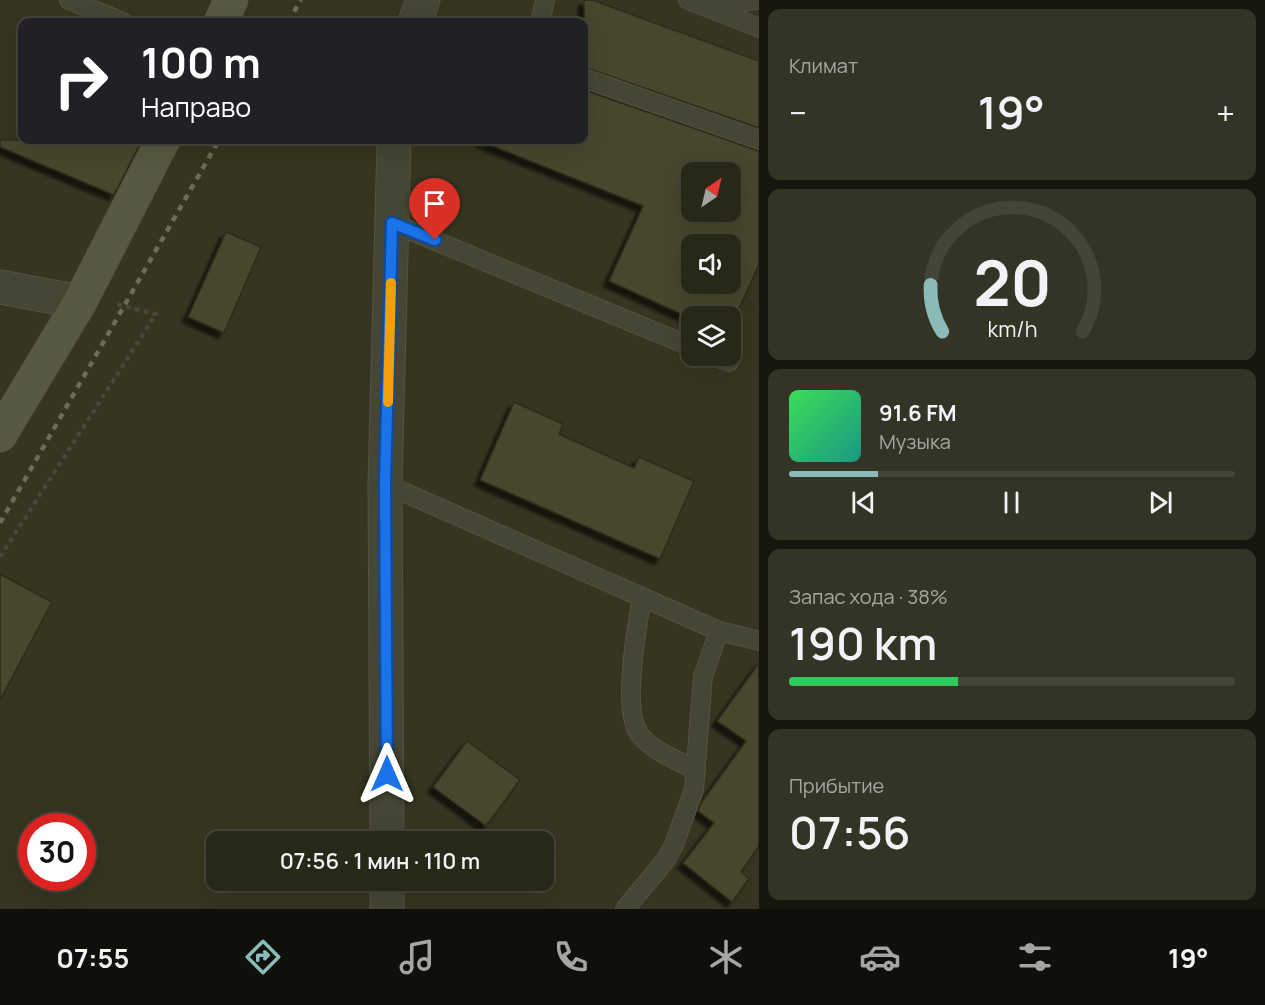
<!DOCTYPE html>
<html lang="ru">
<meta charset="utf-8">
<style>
:root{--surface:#282819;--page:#343426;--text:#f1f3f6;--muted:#a5a6a2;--line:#444438;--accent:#8bbbb9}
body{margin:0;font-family:Manrope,sans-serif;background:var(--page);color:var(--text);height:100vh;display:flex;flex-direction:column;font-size:22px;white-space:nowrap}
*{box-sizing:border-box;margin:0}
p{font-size:20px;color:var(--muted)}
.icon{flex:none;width:33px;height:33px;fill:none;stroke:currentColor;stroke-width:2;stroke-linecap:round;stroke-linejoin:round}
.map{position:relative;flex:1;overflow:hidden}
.side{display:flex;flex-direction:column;gap:9px;padding:9px;background:#16160e;width:506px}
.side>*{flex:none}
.guide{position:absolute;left:18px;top:18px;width:570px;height:126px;border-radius:12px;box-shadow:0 6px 24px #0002,0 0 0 2px var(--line);background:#202124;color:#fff;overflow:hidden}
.needle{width:39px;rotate:34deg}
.fabs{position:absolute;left:681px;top:162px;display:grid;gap:12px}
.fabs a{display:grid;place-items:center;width:60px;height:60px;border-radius:12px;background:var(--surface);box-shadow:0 6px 24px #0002,0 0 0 2px var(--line);font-size:30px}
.speed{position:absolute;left:18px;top:813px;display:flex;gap:12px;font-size:30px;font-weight:700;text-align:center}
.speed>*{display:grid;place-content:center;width:78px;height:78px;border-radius:50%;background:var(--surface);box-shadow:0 6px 24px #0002,0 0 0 2px var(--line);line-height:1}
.speed .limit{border:9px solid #d22;background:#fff;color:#111}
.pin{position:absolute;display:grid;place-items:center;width:51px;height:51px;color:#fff;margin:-62px -26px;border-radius:50% 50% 50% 0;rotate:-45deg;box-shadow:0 0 6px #0007}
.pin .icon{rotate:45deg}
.me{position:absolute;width:66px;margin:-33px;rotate:0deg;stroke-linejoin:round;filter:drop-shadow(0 0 4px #0008)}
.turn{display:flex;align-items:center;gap:21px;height:126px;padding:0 24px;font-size:27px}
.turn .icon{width:78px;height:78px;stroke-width:2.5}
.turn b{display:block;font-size:42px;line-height:51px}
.big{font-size:45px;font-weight:600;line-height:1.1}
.side .widget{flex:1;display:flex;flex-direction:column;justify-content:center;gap:9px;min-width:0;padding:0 21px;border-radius:12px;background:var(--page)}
.side .dial{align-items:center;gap:0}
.dial svg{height:156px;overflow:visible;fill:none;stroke:var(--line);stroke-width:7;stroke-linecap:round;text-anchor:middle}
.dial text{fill:var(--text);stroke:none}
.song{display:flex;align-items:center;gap:18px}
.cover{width:72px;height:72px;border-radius:9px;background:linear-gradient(135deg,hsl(130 70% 55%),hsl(170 70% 35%))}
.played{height:6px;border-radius:3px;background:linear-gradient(90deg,var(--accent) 20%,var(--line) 20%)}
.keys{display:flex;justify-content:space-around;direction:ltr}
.heat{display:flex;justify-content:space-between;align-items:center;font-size:33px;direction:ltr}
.charge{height:9px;border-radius:4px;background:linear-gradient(90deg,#34c759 38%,var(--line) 0)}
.trip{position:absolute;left:206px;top:831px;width:348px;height:60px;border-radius:12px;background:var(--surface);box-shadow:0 6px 24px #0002,0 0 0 2px var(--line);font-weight:600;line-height:60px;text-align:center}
.menu{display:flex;height:96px;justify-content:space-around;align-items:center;background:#10100a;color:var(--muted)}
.menu .icon{width:42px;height:42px}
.menu .active{color:var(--accent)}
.menu b{font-size:27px;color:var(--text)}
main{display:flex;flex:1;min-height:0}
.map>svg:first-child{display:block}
.building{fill:#47472e;stroke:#2d2c1b;stroke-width:1.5;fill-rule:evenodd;filter:url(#shadow)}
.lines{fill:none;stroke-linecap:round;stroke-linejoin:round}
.lane-casing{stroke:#525340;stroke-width:20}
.street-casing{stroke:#525340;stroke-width:35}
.secondary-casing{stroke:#525340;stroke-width:35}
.path{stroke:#4f453b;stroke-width:4;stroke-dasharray:4.5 4.5;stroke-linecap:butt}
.lane{stroke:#464634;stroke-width:18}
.street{stroke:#464634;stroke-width:33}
.secondary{stroke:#585942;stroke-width:33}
.rail{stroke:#6d6d56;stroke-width:4.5;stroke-dasharray:6 6;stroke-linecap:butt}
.route-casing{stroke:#114b97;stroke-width:15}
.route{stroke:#1a73e8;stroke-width:10}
.slow{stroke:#f59e0b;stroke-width:10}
</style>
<main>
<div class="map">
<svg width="760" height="909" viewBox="0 0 760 909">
<defs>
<filter id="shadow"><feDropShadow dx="-5.5" dy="5.5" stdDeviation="1.5" flood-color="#0009"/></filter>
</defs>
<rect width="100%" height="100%" fill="#353521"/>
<path class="building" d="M 584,0 L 592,0 L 759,61 L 759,128 L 584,67 Z
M 584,90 L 759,151 L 759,264 L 730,329 L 730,316 L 692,316 L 692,319 L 609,281 L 643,206 L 480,141 L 584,140 ZM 692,172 L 730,172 L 730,212 L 692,212 ZM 692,244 L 730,244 L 730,284 L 692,284 Z
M 0,140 L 142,140 L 114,195 L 0,147 Z
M 226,232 L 261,247 L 224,333 L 188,317 Z
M 514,402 L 563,424 L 559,434 L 634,468 L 639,457 L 694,481 L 660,559 L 480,480 Z
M 0,574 L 52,602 L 0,700 Z
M 759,663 L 759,846 L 741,872 L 749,879 L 732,902 L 683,863 L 714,823 L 698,811 L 701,803 L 746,741 L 717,721 Z
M 467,741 L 520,780 L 486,826 L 433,787 Z"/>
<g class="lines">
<defs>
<path id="lane" d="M 69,0 L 123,22
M 688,0 L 760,28
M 707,7 L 755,0
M 540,22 L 545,0
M 584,78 L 760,140
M 392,223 L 692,347
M 713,356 L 729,362
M 385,484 L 719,631 L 760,641
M 642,597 C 637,626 621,712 640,735 C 654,752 677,760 696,770
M 625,909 L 665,861 L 673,847 L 694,790 L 703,676 L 719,631"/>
<path id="street" d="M 415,22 L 423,0
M 0,287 L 80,302
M 387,842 L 385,484 L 394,140
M 387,880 L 387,909"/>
<path id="secondary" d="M 221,22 L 231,0
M 0,435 L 80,302 L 163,140"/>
</defs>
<use href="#lane" class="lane-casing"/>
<use href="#street" class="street-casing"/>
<use href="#secondary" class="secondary-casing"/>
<path class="path" d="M 0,557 L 156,314 L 116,304"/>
<use href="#lane" class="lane"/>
<use href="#street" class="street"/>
<use href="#secondary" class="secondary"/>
<path class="rail" d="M 288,22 L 301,0
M 0,523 L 219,140"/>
</g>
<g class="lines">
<defs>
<path id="route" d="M 387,774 L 385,484 L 392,223 L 435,240"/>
</defs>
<use href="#route" class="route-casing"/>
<use href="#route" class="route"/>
<path class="slow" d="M 388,402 L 391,283"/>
</g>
</svg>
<div class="fabs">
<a><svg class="needle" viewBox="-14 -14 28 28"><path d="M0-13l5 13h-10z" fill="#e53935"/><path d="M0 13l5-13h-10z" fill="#a5a6a2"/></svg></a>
<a><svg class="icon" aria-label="sound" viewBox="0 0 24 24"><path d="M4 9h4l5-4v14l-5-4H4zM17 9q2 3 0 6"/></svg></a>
<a><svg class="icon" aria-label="layers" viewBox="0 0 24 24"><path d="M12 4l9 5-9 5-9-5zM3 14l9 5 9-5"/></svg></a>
</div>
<div class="speed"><div class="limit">30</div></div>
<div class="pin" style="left:435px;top:240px;background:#d93025"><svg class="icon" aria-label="arrive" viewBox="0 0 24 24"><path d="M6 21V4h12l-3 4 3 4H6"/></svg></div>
<svg class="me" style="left:387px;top:774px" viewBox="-20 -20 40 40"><path d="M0-17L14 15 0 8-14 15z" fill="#1a73e8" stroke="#fff" stroke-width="4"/></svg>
<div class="trip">07:56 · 1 мин · 110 m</div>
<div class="guide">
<div class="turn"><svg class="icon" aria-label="right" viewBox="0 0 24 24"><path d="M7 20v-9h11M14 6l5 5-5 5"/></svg><div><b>100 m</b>Направо</div></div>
</div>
</div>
<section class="side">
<div class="widget"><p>Климат</p>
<div class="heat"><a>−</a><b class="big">19°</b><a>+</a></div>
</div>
<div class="widget dial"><svg viewBox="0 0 100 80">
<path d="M14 69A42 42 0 1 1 86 69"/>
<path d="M14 69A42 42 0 0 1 8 45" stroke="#8bbbb9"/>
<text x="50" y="56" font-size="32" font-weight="700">20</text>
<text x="50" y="72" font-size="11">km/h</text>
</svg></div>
<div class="widget">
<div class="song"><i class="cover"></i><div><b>91.6 FM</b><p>Музыка</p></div></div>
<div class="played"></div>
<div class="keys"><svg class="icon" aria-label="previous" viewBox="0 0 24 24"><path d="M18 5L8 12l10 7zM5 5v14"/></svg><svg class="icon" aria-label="pause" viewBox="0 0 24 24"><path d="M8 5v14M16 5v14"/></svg><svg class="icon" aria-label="next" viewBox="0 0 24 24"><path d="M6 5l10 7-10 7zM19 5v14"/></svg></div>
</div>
<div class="widget"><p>Запас хода · 38%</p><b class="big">190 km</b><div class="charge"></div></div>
<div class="widget"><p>Прибытие</p><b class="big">07:56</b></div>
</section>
</main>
<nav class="menu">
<b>07:55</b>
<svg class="icon active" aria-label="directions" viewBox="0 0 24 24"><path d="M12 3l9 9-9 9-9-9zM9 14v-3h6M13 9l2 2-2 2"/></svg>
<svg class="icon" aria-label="music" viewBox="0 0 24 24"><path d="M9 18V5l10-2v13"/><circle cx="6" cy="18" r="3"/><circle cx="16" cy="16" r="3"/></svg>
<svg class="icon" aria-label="phone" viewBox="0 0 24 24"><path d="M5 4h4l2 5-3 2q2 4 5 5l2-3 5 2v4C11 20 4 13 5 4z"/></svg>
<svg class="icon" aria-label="climate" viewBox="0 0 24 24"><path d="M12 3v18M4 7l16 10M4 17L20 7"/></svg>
<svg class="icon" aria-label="car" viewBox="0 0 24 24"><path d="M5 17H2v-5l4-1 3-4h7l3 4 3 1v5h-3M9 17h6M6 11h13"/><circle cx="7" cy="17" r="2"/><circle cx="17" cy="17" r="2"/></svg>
<svg class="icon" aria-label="filters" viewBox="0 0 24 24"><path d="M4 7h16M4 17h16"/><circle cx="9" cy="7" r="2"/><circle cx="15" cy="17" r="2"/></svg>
<b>19°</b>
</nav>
